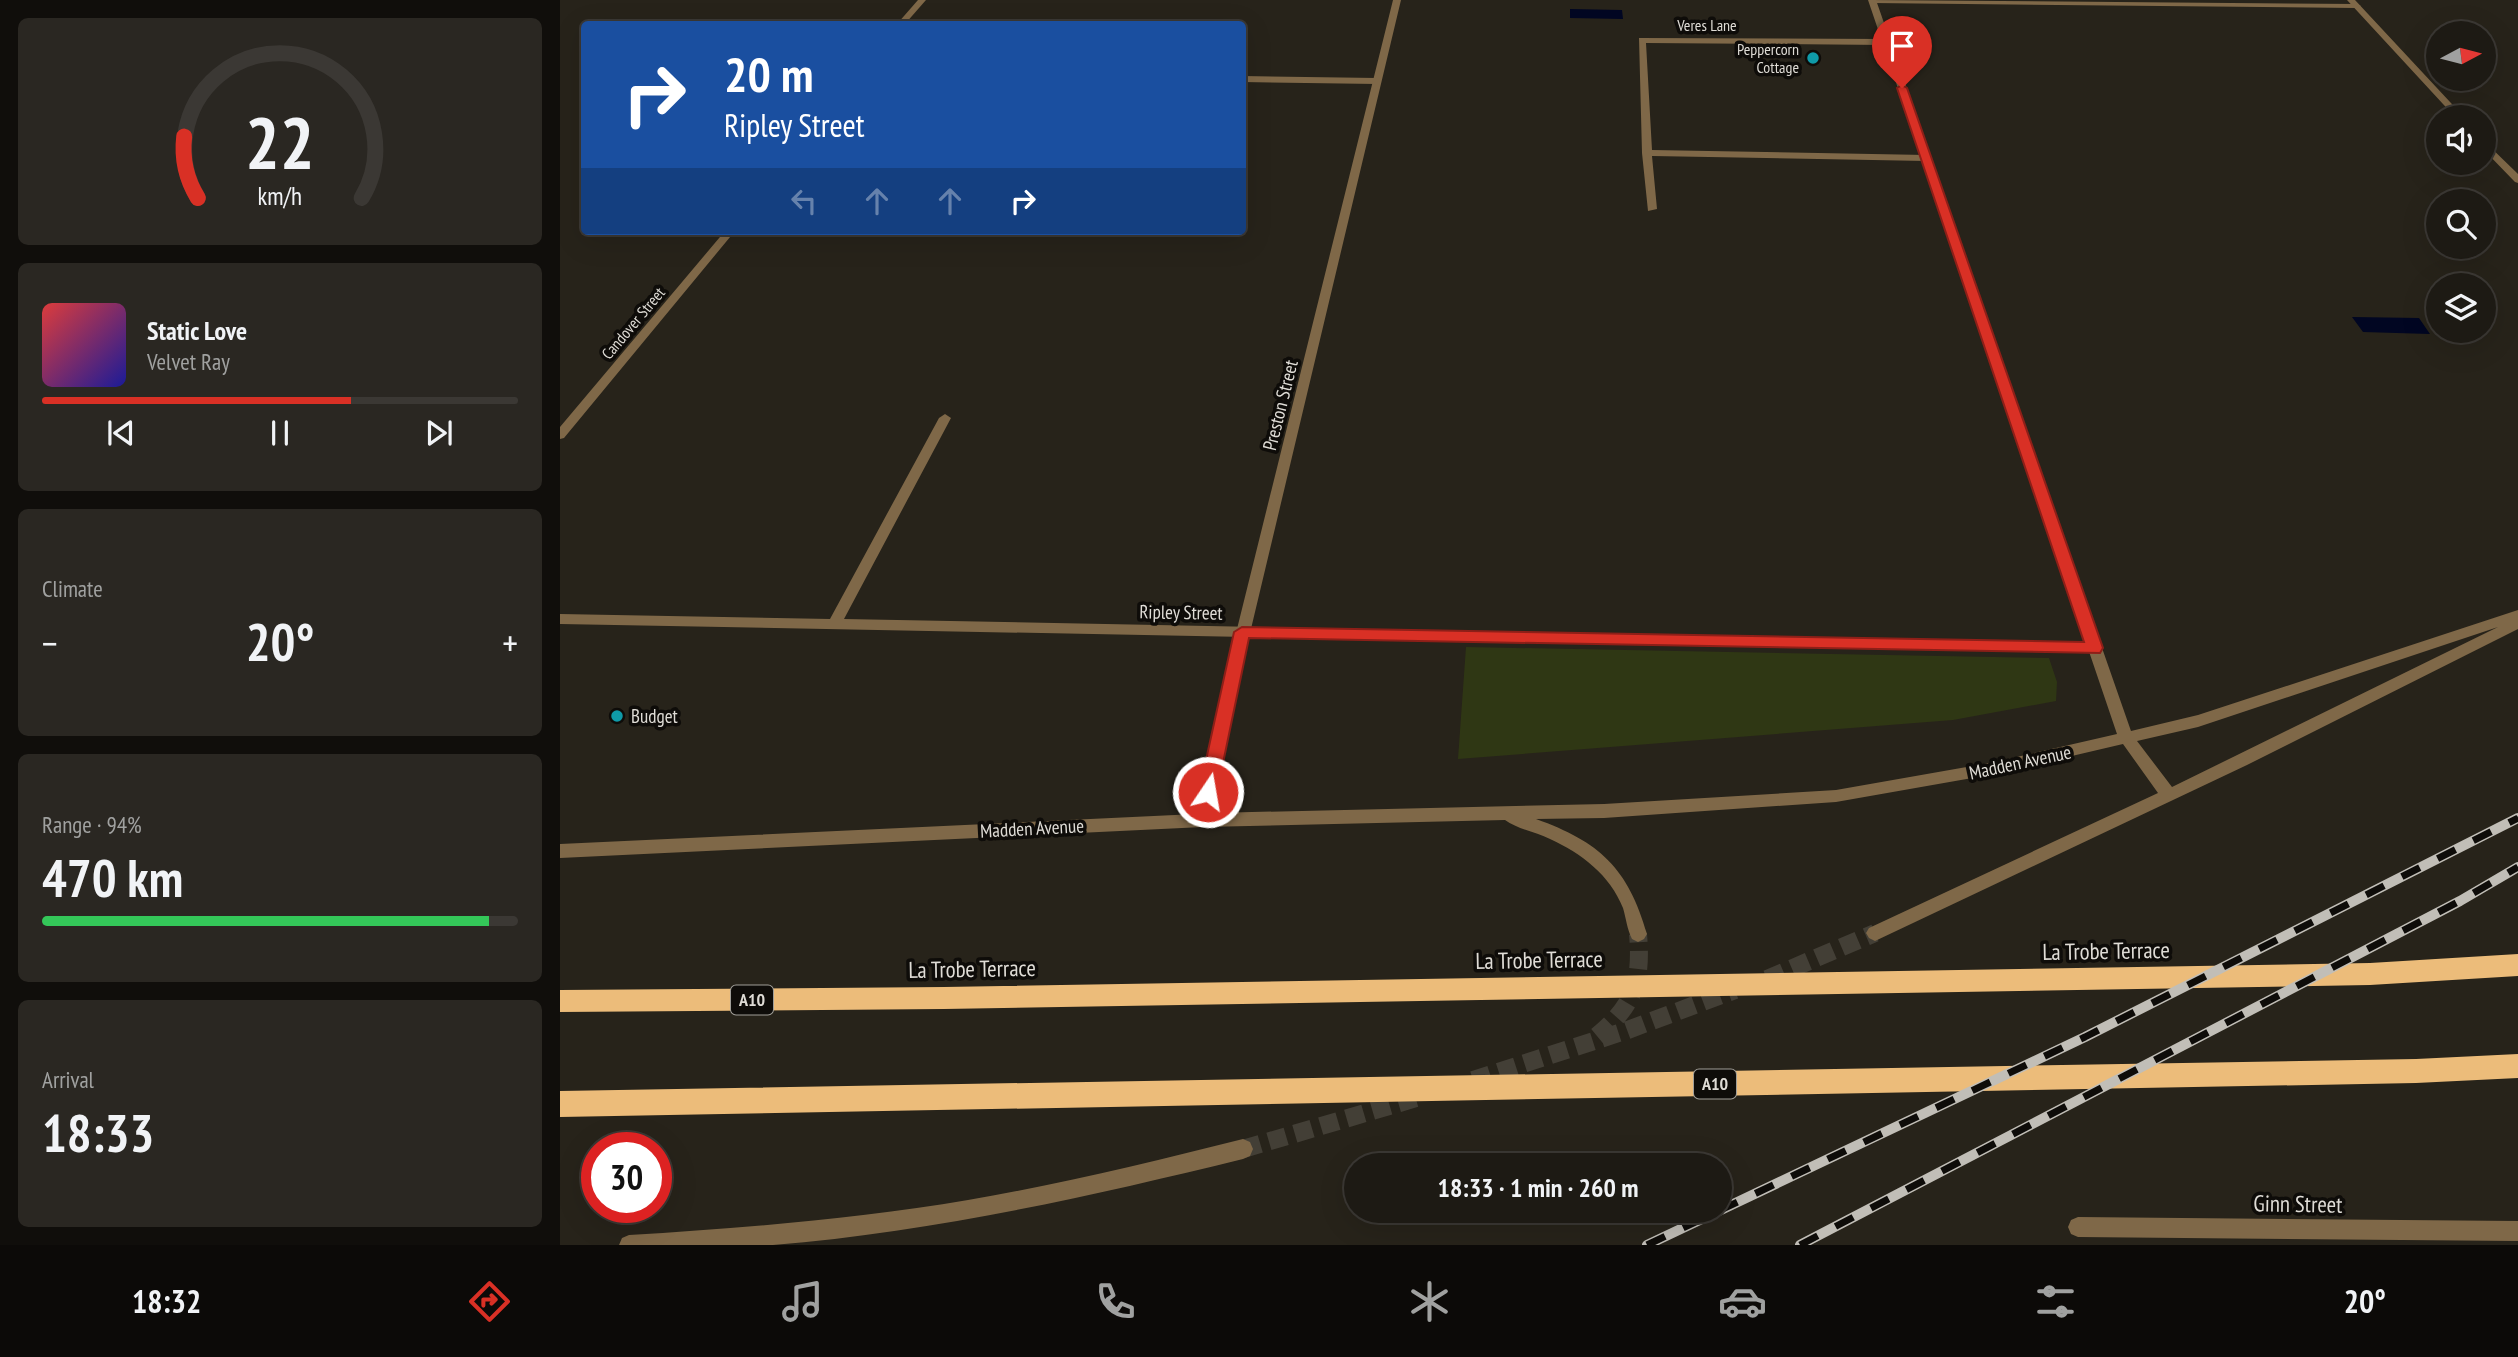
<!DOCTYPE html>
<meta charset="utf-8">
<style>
:root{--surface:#1d1a14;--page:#2a2722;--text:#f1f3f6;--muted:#a0a1a0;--line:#3b3834;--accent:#d93025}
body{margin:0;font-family:"PT Sans Narrow",sans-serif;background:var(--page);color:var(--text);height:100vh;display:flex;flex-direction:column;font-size:26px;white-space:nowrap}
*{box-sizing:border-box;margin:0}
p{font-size:23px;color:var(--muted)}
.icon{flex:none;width:38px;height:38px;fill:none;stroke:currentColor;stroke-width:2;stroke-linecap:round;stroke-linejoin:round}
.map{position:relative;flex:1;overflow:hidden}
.side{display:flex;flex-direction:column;gap:18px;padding:18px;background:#100e0b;width:560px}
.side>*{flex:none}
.banner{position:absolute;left:21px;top:21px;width:665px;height:214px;border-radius:7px;box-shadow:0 7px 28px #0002,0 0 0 2px var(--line);background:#1a4fa0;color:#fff;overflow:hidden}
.needle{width:46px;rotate:83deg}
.tools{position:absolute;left:1866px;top:21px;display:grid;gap:14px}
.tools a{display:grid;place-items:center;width:70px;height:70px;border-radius:50%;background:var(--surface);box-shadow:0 7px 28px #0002,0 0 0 2px var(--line);font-size:35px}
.speed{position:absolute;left:21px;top:1132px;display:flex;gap:14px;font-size:35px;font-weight:700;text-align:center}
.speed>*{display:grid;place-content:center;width:91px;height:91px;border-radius:50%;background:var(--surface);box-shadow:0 7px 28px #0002,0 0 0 2px var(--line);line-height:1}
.speed .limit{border:10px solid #d22;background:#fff;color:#111}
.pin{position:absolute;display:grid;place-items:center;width:60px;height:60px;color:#fff;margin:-72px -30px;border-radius:50% 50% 50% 0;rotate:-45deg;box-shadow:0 0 7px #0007}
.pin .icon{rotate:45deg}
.me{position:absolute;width:77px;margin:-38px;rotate:12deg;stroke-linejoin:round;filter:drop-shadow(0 0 5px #0008)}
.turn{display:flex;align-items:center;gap:24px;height:147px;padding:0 28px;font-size:32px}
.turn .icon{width:91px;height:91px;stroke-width:2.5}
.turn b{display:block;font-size:49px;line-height:60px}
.lanes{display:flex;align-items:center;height:66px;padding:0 28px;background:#0003;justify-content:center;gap:35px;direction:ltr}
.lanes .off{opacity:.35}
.big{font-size:52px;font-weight:700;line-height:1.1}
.side .widget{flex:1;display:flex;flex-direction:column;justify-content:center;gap:10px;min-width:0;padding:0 24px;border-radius:10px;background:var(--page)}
.side .dial{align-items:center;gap:0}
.dial svg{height:182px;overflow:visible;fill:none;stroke:var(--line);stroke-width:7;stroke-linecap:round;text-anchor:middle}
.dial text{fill:var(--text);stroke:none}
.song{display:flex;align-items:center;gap:21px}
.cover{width:84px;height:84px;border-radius:10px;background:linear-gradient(135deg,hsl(0 70% 55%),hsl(240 70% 35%))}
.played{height:7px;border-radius:4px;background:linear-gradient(90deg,var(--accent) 65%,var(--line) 65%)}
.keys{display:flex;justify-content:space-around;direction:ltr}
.heat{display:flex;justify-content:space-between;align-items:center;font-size:38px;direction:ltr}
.charge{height:10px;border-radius:5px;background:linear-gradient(90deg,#34c759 94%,var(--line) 0)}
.trip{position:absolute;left:784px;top:1153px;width:388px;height:70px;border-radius:35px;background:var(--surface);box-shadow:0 7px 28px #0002,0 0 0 2px var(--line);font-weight:700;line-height:70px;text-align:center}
.tabs{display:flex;height:112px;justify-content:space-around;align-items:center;background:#0c0a08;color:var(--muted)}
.tabs .icon{width:49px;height:49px}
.tabs .selected{color:var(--accent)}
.tabs b{font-size:32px;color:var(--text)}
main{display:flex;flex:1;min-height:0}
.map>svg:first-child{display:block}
.green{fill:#2f3714}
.water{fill:#010622}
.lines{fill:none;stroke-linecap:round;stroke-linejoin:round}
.minor-tunnel{stroke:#433f36;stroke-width:18;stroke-dasharray:18 9;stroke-linecap:butt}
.service{fill:#7f6848;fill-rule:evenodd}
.minor{fill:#7f6848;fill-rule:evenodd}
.trunk{fill:#ecbc7a;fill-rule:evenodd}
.rail-far1-casing{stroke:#c1beb7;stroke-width:8}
.rail-casing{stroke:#c1beb7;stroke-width:10}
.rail-far1{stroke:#0e0c09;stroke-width:5;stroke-dasharray:16;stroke-linecap:butt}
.rail{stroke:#0e0c09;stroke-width:7;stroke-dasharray:20;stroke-linecap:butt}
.route{fill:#d93025;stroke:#8d1f18;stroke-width:2}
.culture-dot{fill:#0f9aa8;stroke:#0e0c09;stroke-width:2.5}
.labels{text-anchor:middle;stroke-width:7;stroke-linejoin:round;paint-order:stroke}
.far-street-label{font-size:16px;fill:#dfdcd6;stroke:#0e0c09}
.far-poi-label{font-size:16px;fill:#dfdcd6;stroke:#0e0c09;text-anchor:end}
.shield{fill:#0e0c09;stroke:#a09e98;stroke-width:2}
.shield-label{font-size:18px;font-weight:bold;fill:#dfdcd6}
.street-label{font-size:19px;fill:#dfdcd6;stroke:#0e0c09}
.poi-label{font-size:19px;fill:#dfdcd6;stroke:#0e0c09;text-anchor:start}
.near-street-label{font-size:23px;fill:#dfdcd6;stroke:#0e0c09}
</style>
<main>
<section class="side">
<div class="widget dial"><svg viewBox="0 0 100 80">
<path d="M14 69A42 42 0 1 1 86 69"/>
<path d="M14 69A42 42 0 0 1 8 42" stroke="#d93025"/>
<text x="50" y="56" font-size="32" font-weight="700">22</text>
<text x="50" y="72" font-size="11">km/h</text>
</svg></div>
<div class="widget">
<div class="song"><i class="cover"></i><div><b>Static Love</b><p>Velvet Ray</p></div></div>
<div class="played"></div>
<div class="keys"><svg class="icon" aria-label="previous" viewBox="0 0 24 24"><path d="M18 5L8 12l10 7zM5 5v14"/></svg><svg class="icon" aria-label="pause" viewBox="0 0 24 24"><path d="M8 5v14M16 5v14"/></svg><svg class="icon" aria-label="next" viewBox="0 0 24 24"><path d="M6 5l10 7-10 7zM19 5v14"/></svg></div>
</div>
<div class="widget"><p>Climate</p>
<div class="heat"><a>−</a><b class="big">20°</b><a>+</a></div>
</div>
<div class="widget"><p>Range · 94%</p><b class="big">470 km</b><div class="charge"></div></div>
<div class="widget"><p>Arrival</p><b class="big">18:33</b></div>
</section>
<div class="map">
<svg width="1958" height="1245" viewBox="0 0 1958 1245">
<rect width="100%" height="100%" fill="#27231a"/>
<path class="green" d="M 906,647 L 1489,658 L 1497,682 L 1496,701 L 1393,720 L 898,759 Z"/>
<path class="water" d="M 1010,9 L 1062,10 L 1063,19 L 1010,18 Z
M 1792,317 L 1859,318 L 1870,334 L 1803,332 Z"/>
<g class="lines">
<path class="minor-tunnel" d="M 1207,979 L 1315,933
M 1037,1036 C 1074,1005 1082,982 1078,934
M 913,1080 L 1065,1031 L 1175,990
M 683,1149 L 863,1096"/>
<path class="service" d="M 1309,0 L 1797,4 L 1801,6 L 1797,8 L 1312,3 Z
M 1079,38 L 1326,39 L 1330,42 L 1326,45 L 1086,43 L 1092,150 L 1366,155 L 1371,158 L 1366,161 L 1092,156 L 1097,209 L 1088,211 L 1082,153 Z
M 682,76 L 817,78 L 821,81 L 817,84 L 682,82 Z
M 385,414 L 391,418 L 284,619 L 1535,643 L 1540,644 L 1542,648 L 1540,652 L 1535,653 L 0,624 L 0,614 L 270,619 L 379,418 Z"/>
<path class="minor" d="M 358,0 L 366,0 L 345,24 L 337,24 Z
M 833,0 L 841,0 L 690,633 L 652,813 L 1044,804 L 1276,790 L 1435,762 L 1557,734 L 1308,0 L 1316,0 L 1571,731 L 1638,715 L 1958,610 L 1958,629 L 1687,765 L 1315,941 L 1309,938 L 1306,933 L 1309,928 L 1598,793 L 1563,744 L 1435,774 L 1276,802 L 1044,818 L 976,819 C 1040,842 1068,868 1087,934 L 1084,939 L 1078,942 L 1072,939 C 1067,929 1066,918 1063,908 C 1050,875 1021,853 990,839 C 976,832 957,829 945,820 L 643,827 L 0,858 L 0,844 L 636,814 L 676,633 ZM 1938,627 L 1612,787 L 1577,741 L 1638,727 Z
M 1787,0 L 1795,0 L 1904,117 L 1895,117 Z
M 1923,140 L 1958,174 L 1958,183 L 1955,182 L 1923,149 Z
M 165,231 L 175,231 L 4,438 L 0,439 L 0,427 Z
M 683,1139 L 690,1142 L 693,1149 L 690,1156 L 683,1159 C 528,1197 372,1232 213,1245 C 162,1245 110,1245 59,1245 L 62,1238 L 69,1235 C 182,1228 296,1219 408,1200 C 500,1184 592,1162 683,1139 Z
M 1518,1217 L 1958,1221 L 1958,1241 L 1518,1237 L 1511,1234 L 1508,1227 L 1511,1220 Z"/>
<path class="trunk" d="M 1958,954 L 1958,976 L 1810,985 L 384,1009 L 0,1012 L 0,990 L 384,987 L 1810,963 Z
M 1958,1054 L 1958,1078 L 1856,1083 L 0,1117 L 0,1091 L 1856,1059 Z"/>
<defs>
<path id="rail-far1" d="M 1955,819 L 1958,818"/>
<path id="rail" d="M 1087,1245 L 1525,1037 L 1958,818
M 1240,1245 L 1900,901 L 1958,867"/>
</defs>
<use href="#rail-far1" class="rail-far1-casing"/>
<use href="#rail" class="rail-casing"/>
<use href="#rail-far1" class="rail-far1"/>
<use href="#rail" class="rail"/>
</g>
<path class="route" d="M 1342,85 L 1347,88 L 1543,648 L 1540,653 L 689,638 L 657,792 L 655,798 L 648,800 L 642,798 L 639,792 L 674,632 L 682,627 L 1524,642 L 1337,88 Z"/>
<g class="culture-dot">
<circle cx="1253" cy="58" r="7"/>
<circle cx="57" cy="716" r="7"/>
</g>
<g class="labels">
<g class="far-street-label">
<text x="1147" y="31">Veres Lane</text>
<text transform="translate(73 323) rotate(-50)" y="6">Candover Street</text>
</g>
<g class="far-poi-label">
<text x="1239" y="55">Peppercorn<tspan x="1239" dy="18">Cottage</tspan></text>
</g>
<g class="shield">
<rect x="171" y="985.5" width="42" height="29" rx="5"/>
<rect x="1134" y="1069.5" width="42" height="29" rx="5"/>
</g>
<g class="shield-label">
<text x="192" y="1006">A10</text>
<text x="1155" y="1090">A10</text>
</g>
<g class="street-label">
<text transform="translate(720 405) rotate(-76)" y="7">Preston Street</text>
<text transform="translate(621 612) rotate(1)" y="7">Ripley Street</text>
<text transform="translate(1460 762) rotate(-12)" y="7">Madden Avenue</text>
<text transform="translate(472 828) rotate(-3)" y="7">Madden Avenue</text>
</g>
<g class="poi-label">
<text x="71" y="723">Budget</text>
</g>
<g class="near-street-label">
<text transform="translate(1546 951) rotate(-1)" y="8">La Trobe Terrace</text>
<text transform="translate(979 960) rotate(-1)" y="8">La Trobe Terrace</text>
<text transform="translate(412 969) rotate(-1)" y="8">La Trobe Terrace</text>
<text transform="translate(1738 1204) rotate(1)" y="8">Ginn Street</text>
</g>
</g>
</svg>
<div class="tools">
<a><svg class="needle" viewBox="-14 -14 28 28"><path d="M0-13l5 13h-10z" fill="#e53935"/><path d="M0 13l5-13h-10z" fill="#a0a1a0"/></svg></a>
<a><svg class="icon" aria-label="sound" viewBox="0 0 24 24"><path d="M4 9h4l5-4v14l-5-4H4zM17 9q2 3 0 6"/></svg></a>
<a><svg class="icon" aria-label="search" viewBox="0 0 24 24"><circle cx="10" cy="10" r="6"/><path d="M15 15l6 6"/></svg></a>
<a><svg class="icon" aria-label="layers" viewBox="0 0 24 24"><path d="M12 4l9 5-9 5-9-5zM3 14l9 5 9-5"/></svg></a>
</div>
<div class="speed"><div class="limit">30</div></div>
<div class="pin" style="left:1342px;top:88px;background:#d93025"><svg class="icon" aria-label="arrive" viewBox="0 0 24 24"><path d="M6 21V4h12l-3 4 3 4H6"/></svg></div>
<svg class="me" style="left:648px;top:792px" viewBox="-20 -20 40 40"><circle r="17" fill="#d93025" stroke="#fff" stroke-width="3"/><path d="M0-11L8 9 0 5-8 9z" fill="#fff"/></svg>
<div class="trip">18:33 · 1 min · 260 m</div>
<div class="banner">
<div class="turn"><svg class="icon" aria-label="right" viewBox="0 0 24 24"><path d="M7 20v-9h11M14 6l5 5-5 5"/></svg><div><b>20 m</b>Ripley Street</div></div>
<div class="lanes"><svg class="icon off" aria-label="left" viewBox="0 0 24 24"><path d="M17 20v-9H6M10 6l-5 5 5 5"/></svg><svg class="icon off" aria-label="ahead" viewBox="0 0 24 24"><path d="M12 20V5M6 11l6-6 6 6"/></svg><svg class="icon off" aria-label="ahead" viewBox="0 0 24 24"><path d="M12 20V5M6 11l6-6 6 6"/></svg><svg class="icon" aria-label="right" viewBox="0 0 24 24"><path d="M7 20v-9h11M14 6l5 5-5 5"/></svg></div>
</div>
</div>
</main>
<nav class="tabs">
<b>18:32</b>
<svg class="icon selected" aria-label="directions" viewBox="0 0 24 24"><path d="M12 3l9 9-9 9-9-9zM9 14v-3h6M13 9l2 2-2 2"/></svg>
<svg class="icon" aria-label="music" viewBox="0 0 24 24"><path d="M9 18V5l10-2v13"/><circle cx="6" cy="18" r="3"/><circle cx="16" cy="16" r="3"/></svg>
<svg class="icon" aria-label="phone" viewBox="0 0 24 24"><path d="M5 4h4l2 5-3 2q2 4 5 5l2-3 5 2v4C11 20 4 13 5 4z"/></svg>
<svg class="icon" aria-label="climate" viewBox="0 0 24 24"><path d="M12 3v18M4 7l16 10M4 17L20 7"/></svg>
<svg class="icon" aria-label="car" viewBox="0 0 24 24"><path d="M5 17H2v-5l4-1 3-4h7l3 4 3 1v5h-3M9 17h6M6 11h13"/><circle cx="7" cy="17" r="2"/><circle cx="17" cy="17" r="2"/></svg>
<svg class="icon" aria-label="filters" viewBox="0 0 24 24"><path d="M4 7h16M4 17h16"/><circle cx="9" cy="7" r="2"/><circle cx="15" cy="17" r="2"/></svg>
<b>20°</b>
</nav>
